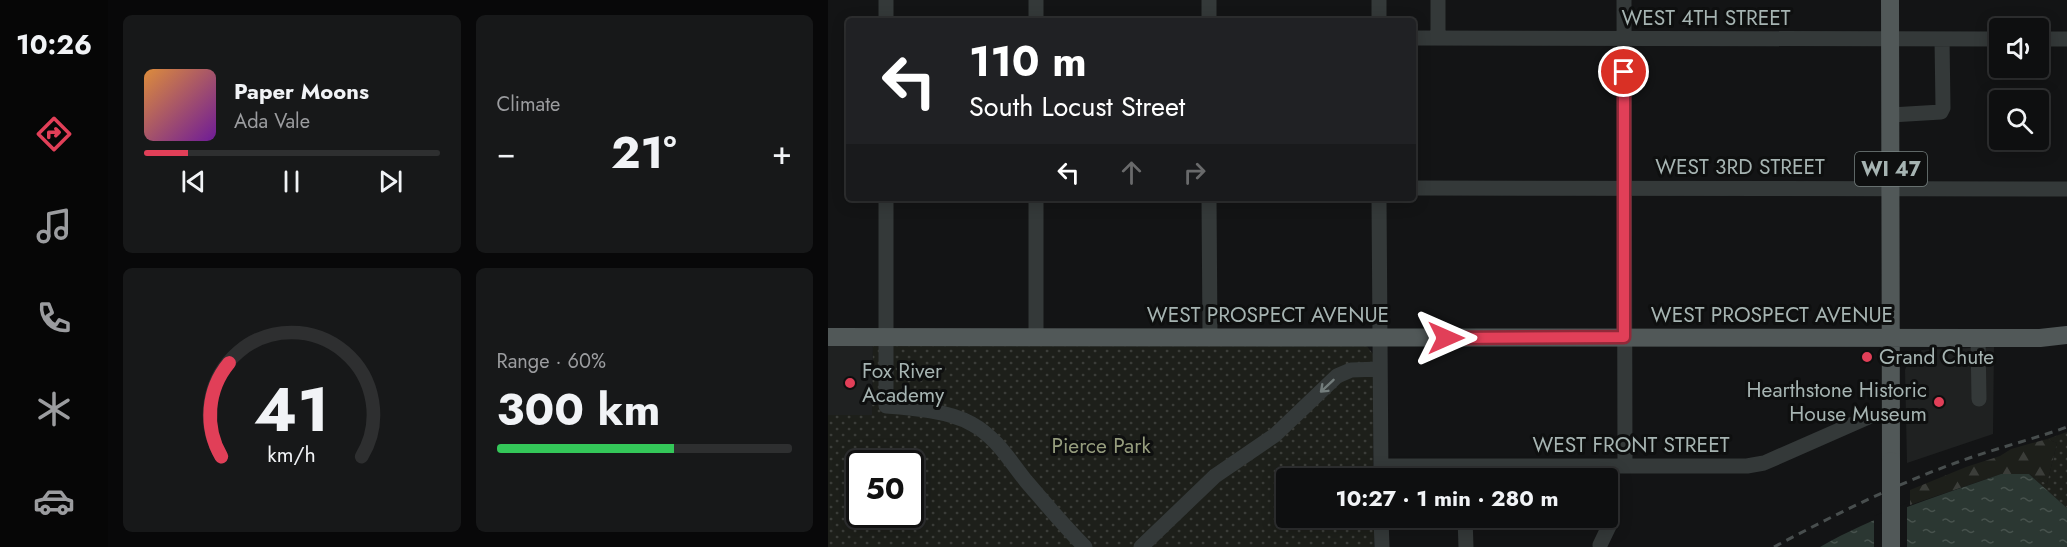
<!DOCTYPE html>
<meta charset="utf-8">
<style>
:root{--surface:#0e0f10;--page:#171819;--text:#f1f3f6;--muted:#9b9c9f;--line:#2e2f30;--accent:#e13f58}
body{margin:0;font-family:Jost,sans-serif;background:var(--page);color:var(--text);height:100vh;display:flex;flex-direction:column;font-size:22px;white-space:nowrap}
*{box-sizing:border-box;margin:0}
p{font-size:20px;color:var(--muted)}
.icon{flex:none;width:33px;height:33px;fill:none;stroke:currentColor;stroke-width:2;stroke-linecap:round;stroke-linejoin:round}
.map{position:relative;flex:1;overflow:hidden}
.panel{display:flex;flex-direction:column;gap:15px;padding:15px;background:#080809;width:720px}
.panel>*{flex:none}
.guide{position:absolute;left:18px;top:18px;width:570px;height:183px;border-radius:6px;box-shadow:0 3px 15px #0003,0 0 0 2px var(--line);background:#202124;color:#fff;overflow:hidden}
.buttons{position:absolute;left:1161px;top:18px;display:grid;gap:12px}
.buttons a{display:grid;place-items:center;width:60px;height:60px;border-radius:6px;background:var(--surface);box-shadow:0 3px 15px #0003,0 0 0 2px var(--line);font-size:30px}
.speed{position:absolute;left:18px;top:450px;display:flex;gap:12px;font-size:30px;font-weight:700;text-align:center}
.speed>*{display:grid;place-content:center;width:78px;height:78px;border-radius:50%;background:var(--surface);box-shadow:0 3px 15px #0003,0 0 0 2px var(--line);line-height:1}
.speed .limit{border:3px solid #111;border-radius:9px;background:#fff;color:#111}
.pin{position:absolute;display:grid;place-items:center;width:51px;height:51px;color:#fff;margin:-26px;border:3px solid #fff;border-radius:50%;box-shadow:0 2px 6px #0007}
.me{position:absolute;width:66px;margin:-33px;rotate:90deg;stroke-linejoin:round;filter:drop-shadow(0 0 4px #0008)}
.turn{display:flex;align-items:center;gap:21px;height:126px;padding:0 24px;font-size:27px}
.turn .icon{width:78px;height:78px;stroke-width:2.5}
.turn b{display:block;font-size:42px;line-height:51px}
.lanes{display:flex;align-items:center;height:57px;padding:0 24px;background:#0003;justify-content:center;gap:30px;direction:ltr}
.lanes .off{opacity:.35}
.big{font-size:45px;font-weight:700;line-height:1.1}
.panel .tile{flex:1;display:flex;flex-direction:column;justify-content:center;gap:9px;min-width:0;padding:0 21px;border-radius:9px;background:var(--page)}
.panel .dial{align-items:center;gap:0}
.dial svg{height:156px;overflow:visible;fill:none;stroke:var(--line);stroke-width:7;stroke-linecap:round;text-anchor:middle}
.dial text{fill:var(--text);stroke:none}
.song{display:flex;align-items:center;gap:18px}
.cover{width:72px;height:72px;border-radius:9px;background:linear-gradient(135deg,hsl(30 70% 55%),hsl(280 70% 35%))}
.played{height:6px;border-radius:3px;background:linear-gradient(90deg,var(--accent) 15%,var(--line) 15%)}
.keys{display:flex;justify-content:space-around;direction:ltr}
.heat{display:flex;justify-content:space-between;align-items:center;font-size:33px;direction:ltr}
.charge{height:9px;border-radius:4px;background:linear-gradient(90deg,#34c759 60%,var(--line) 0)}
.panel .tiles{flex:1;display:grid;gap:15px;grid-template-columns:repeat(2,1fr)}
.trip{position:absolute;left:448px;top:468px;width:342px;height:60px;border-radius:6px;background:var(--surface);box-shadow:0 3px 15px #0003,0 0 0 2px var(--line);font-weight:700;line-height:60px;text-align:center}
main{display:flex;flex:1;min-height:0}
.tab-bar{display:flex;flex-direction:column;width:108px;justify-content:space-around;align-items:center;background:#060606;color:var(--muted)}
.tab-bar .icon{width:42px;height:42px}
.tab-bar .selected{color:var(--accent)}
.tab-bar b{font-size:27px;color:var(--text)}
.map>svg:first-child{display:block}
.built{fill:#1f2121}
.forest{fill:url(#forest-firs)}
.park{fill:url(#park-dots);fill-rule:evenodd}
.water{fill:url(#water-ripples)}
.pier{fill:#131415}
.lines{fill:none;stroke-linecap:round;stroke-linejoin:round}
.minor{stroke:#343939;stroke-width:15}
.major{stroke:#515858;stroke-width:18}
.rail{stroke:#484e4e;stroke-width:3;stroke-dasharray:8 6;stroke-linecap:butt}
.major-bridge{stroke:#515858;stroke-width:18}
.oneway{stroke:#737d7c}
.route-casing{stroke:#922939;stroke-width:15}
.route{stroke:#e13f58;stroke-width:10}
.poi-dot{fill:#e13f58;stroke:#0e0f0f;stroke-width:2}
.labels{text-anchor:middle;stroke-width:6;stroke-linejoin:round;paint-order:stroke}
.shield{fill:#0e0f0f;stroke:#788281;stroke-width:1.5}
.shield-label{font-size:20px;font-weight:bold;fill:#a6b4b2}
.street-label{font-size:21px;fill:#a6b4b2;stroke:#0e0f0f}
.poi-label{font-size:21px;fill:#a6b4b2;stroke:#0e0f0f;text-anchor:start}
.park-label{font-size:21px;fill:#969d7e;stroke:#0e0f0f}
</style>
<main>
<nav class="tab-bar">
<b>10:26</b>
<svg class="icon selected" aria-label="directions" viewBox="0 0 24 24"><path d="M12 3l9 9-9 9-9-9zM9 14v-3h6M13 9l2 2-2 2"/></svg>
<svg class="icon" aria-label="music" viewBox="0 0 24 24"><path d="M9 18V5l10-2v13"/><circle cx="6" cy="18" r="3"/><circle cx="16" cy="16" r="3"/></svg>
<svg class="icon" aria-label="phone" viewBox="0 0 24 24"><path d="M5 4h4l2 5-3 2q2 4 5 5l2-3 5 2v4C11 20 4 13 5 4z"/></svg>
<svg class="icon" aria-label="climate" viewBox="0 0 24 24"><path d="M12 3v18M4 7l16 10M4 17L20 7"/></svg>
<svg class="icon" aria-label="car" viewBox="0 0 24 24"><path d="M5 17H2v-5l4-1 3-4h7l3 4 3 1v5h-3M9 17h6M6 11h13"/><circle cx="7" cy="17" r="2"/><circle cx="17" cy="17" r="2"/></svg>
</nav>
<section class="panel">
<div class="tiles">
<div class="tile">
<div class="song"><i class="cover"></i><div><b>Paper Moons</b><p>Ada Vale</p></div></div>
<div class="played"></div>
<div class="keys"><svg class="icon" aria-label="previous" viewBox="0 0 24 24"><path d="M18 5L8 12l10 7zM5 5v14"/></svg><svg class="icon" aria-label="pause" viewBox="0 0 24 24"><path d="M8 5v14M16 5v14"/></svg><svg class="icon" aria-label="next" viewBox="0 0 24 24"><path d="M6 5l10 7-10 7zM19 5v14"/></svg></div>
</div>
<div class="tile"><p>Climate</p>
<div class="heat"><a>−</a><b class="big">21°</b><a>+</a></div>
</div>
<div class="tile dial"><svg viewBox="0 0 100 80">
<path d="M14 69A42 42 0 1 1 86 69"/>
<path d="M14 69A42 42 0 0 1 18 21" stroke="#e13f58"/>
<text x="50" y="56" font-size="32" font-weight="700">41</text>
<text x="50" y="72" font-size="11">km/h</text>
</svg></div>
<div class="tile"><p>Range · 60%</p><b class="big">300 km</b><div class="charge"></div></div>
</div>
</section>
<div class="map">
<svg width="1239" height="547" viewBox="0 0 1239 547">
<defs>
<pattern id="forest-firs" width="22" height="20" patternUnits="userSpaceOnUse" patternTransform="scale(1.5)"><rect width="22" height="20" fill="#1d1f1a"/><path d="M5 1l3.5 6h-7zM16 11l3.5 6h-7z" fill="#3b3d39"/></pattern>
<pattern id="park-dots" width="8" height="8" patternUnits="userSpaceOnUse" patternTransform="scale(1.5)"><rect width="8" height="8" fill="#1d1f1a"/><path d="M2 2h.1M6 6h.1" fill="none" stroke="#3b3d39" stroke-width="1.8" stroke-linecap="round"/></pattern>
<pattern id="water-ripples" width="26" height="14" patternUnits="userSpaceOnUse" patternTransform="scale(1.5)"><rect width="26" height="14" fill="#2b3732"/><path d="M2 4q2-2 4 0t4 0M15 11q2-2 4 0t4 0" fill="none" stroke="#47524d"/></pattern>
</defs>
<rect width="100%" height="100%" fill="#131415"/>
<path class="built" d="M 45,345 L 44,415 L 0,415 L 0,346 Z
M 1166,347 L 1165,434 L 1079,463 L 1077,370 L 1081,358 L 1094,350 Z"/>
<path class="forest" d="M 1219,439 L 1229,443 L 1219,484 L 1201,474 L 1173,474 L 1082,505 L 1082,490 L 1138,467 L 1172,456 L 1183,449 Z"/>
<path class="park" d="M 45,345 L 538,345 L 545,354 L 545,478 L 459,478 L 459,518 L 546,518 L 546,547 L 0,547 L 0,415 L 44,415 ZM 32,464 L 82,464 L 82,514 L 32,514 Z
M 1239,432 L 1239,508 L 1201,474 L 1219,484 L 1229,443 L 1219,439 Z"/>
<path class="water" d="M 1173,474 L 1201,474 L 1239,508 L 1239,547 L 992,547 C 1049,514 1111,496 1173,474 Z"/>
<path class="pier" d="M 1079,503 L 1079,547 L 1046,547 L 1046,516 Z"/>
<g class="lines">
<path class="minor" d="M 208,0 L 208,21
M 381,0 L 381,21
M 610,0 L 610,38
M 796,0 L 797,466
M 58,21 L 58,0
M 551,21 L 551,0
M 585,38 L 1172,39
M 1210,39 L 1239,39
M 1063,115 L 1113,112 L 1115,108 L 1114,39
M 585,188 L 1239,189
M 58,198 L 58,406 C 84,408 122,411 144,424 C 168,437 182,461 198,481 C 217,503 236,526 257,547
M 208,198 L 208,337
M 381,198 L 382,336
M 551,198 L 553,478
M 1150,338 L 1151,399
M 553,466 L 919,466 L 936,463 L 1043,416
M 553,518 L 554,547
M 637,518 L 638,547
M 772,545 L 783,522 L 783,466
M 313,547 L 387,476 L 447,435 L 509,376 L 523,370 L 552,369"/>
<path class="major" d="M 1062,0 L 1063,461
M 0,337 L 1150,338 L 1212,338 L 1239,335"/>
<path class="rail" d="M 946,547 C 1006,515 1066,485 1130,462 C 1165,449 1203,440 1239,427"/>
<path class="major-bridge" d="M 1063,461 L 1063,547"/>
</g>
<defs><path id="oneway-shaft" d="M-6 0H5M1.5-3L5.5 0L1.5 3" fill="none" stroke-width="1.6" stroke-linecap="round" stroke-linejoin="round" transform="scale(1.5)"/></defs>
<use class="oneway" href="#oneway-shaft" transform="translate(499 386) rotate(137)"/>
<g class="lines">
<defs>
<path id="route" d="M 618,338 L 796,337 L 796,72"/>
</defs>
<use href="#route" class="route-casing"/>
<use href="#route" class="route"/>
</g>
<g class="poi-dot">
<circle cx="1039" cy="357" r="6"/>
<circle cx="22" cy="383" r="6"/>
<circle cx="1111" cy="402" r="6"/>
</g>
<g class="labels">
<rect class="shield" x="1027" y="152" width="72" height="34" rx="4.5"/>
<g class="shield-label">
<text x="1063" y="176">WI 47</text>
</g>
<g class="street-label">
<text x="878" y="25">WEST 4TH STREET</text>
<text x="912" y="174">WEST 3RD STREET</text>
<text x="440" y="322">WEST PROSPECT AVENUE</text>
<text x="944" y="322">WEST PROSPECT AVENUE</text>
<text x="803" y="452">WEST FRONT STREET</text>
</g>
<g class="poi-label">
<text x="1051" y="364">Grand Chute</text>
<text x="34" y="378">Fox River<tspan x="34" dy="24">Academy</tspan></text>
<text x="1099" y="397" text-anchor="end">Hearthstone Historic<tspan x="1099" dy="24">House Museum</tspan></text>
</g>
<g class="park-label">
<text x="273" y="453">Pierce Park</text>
</g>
</g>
</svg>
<div class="buttons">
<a><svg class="icon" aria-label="sound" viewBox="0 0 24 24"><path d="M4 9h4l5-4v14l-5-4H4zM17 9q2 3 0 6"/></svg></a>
<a><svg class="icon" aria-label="search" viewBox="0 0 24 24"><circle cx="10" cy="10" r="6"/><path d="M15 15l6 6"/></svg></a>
</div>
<div class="speed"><div class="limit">50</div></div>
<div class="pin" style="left:796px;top:72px;background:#d93025"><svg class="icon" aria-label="arrive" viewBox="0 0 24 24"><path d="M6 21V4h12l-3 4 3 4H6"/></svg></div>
<svg class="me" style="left:618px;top:338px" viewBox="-20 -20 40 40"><path d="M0-17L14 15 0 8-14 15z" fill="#e13f58" stroke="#fff" stroke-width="4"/></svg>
<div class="trip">10:27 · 1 min · 280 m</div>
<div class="guide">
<div class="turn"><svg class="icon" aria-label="left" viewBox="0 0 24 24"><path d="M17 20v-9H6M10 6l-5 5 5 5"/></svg><div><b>110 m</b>South Locust Street</div></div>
<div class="lanes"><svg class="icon" aria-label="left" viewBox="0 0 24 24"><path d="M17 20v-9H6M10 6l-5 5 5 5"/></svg><svg class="icon off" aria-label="ahead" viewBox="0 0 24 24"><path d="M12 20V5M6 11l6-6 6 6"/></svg><svg class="icon off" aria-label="right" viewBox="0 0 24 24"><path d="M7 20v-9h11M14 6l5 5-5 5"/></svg></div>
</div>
</div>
</main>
